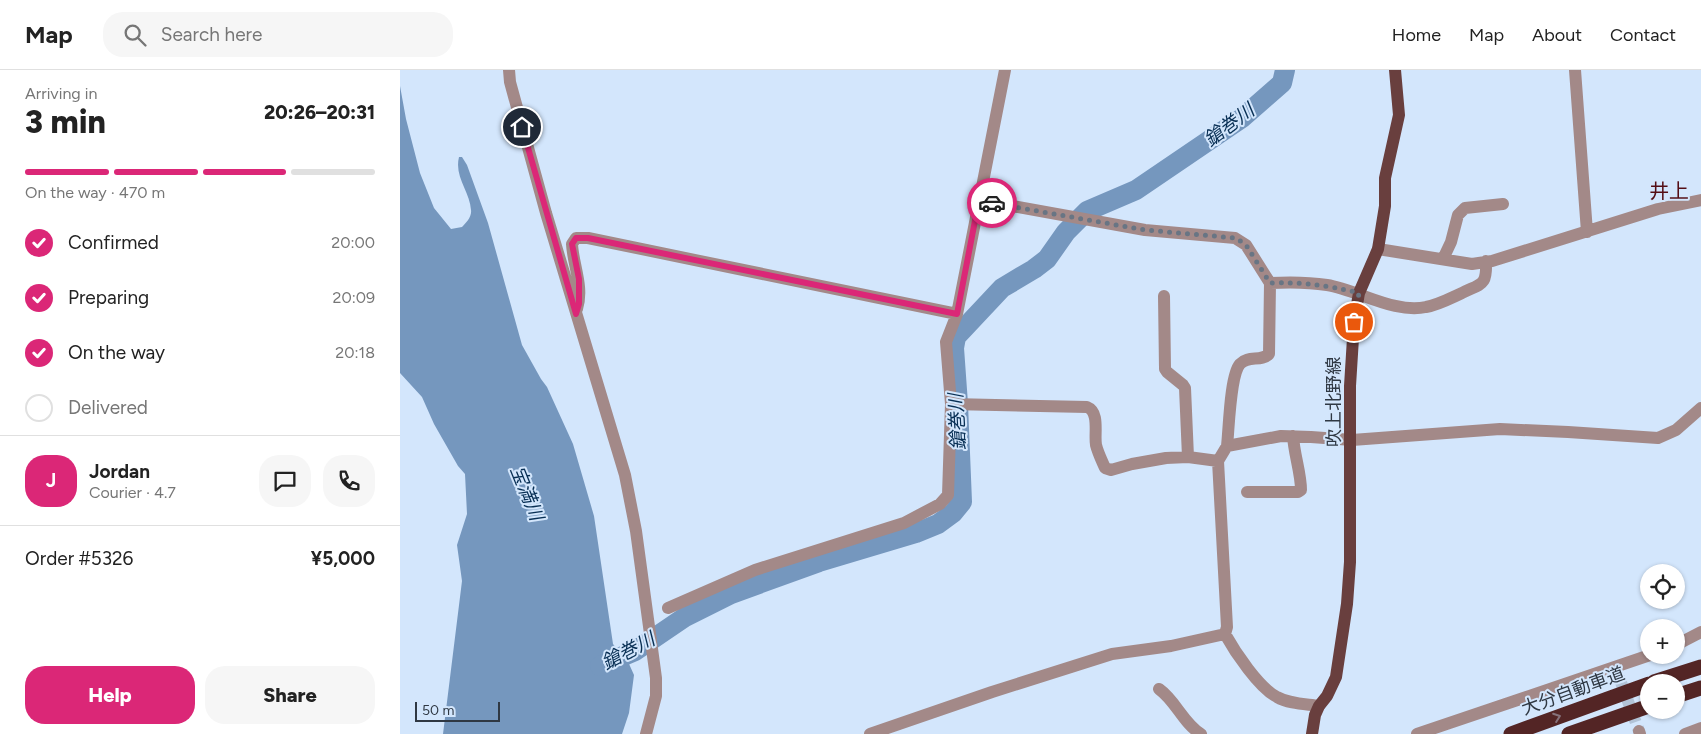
<!DOCTYPE html>
<html lang="en">
<head>
<meta charset="utf-8">
<style>
	body { margin:0; font-family:Figtree,"Noto Sans JP",sans-serif; background:#f6f6f6; color:#222; height:100vh; display:flex; flex-direction:column; font-size:19px; white-space:nowrap }
	* { box-sizing:border-box; margin:0 }
	p { font-size:16px; color:#767676 }
	.icon { flex:none; width:28px; height:28px; fill:none; stroke:currentColor; stroke-width:2; stroke-linecap:round; stroke-linejoin:round }
	.map { position:relative; flex:1; overflow:hidden }
	.side { display:flex; flex-direction:column; background:#fff; width:400px }
	.side>* { flex:none }
	.buttons { position:absolute; left:1240px; top:494px; display:grid; gap:10px }
	.buttons a { display:grid; place-items:center; width:45px; height:45px; border-radius:50%; background:#fff; box-shadow:0 1px 4px #0004; font-size:25px }
	.scale { position:absolute; left:15px; bottom:12px; width:85px; box-sizing:border-box; padding-left:5px; border:2px solid #2f3843; border-top:0; font-size:14px; line-height:18px; white-space:nowrap; color:#2f3843; -webkit-text-stroke:4px #d3e6fc; paint-order:stroke }
	.pin { position:absolute; display:grid; place-items:center; width:42px; height:42px; color:#fff; margin:-21px; border:2px solid #fff; border-radius:50%; box-shadow:0 1px 5px #0007 }
	.courier { position:absolute; display:grid; place-items:center; width:50px; height:50px; margin:-25px; border:4px solid #db2777; border-radius:50%; background:#fff; color:#222; box-shadow:0 1px 6px #0007 }
	.headline em { font-style:normal; font-weight:800 }
	.headline div { display:flex; flex-direction:column-reverse }
	.headline { display:flex; align-items:center; justify-content:space-between; height:85px; padding:0 25px }
	h1 { font-size:32px; font-weight:800; line-height:38px }
	.bar { display:grid; grid-template-columns:repeat(4,1fr); gap:8px 5px; align-content:center; height:60px; padding:0 25px }
	.bar i { height:6px; border-radius:4px; background:#e0e0e0 }
	.bar .active { background:#db2777 }
	.bar p { grid-column:span 4 }
	.line { display:flex; align-items:center; gap:12px; padding:0 25px; border-top:1px solid #e0e0e0 }
	.line div { flex:1 }
	.round { display:grid; place-items:center; flex:none; width:52px; height:52px; border-radius:20px; background:#f6f6f6 }
	ol { padding:0 25px; list-style:none }
	li { display:flex; align-items:center; gap:15px; height:55px }
	li p { margin-inline-start:auto }
	li .icon { padding:5px; border-radius:50%; background:#db2777; color:#fff; stroke-width:4 }
	li:last-child { color:#767676 }
	li i { width:28px; height:28px; border:2px solid #e0e0e0; border-radius:50% }
	.button { display:flex; gap:10px; margin-top:auto; padding:10px 25px }
	.button a { flex:1; height:58px; border-radius:20px; background:#db2777; color:#fff; font-size:20px; font-weight:800; line-height:58px; text-align:center }
	.button a+a { background:#f6f6f6; color:#222 }
	header { display:flex; align-items:center; gap:30px; box-sizing:border-box; height:70px; padding:0 25px; background:#fff; border-bottom:1px solid #e0e0e0 }
	header strong { font-size:24px }
	nav { display:flex; gap:28px; margin-inline-start:auto; font-size:18px }
	.search { width:350px; height:45px; background:#f6f6f6; display:flex; align-items:center; gap:12px; box-sizing:border-box; padding:0 18px; border-radius:20px; color:#767676; font-size:19px }
	main { display:flex; flex:1; min-height:0 }
	.map>svg:first-child { display:block }
	.water { fill:#7597be }
	.lines { fill:none; stroke-linecap:round; stroke-linejoin:round }
	.river { stroke:#7597be; stroke-width:20 }
	.minor-tunnel { stroke:#b2c3d7; stroke-width:12; stroke-dasharray:12 6; stroke-linecap:butt }
	.minor { stroke:#a38988; stroke-width:12 }
	.major { stroke:#693f3e; stroke-width:12 }
	.highway { stroke:#532525; stroke-width:15 }
	.oneway { stroke:#86727b }
	.done { stroke:#687584; stroke-width:5; stroke-dasharray:0 9 }
	.route { stroke:#db2777; stroke-width:6 }
	.labels { text-anchor:middle; dominant-baseline:central; stroke-width:4; stroke-linejoin:round; paint-order:stroke }
	.street-label { font-size:18px; fill:#2f3843; stroke:#d3e6fc }
	.water-label { font-size:19px; font-style:italic; fill:#082f54; stroke:#d3e6fc }
	.quarter-label { font-size:20px; fill:#540e15; stroke:#d3e6fc }
</style>
</head>
<body>
<header>
<strong>Map</strong>
<div class="search"><svg class="icon" aria-label="search" viewBox="0 0 24 24"><circle cx="10" cy="10" r="6"/><path d="M15 15l6 6"/></svg>Search here</div>
<nav><a>Home</a><a>Map</a><a>About</a><a>Contact</a></nav>
</header>
<main>
<section class="side">
<div class="headline"><div><h1>3 min</h1><p>Arriving in</p></div><em>20:26–20:31</em></div>
<div class="bar"><i class="active"></i><i class="active"></i><i class="active"></i><i></i><p>On the way · 470 m</p></div>
<ol>
<li><svg class="icon" aria-label="check" viewBox="0 0 24 24"><path d="M5 12l5 5 9-10"/></svg>Confirmed<p>20:00</p></li>
<li><svg class="icon" aria-label="check" viewBox="0 0 24 24"><path d="M5 12l5 5 9-10"/></svg>Preparing<p>20:09</p></li>
<li><svg class="icon" aria-label="check" viewBox="0 0 24 24"><path d="M5 12l5 5 9-10"/></svg>On the way<p>20:18</p></li>
<li><i></i>Delivered</li>
</ol>
<div class="line" style="height:90px"><b class="round" style="background:#db2777;color:#fff">J</b><div><b>Jordan</b><p>Courier · 4.7</p></div><a class="round"><svg class="icon" aria-label="chat" viewBox="0 0 24 24"><path d="M4 5h16v11H9l-5 4z"/></svg></a><a class="round"><svg class="icon" aria-label="phone" viewBox="0 0 24 24"><path d="M5 4h4l2 5-3 2q2 4 5 5l2-3 5 2v4C11 20 4 13 5 4z"/></svg></a></div>
<div class="line" style="height:65px"><div>Order #5326</div><b>¥5,000</b></div>
<div class="button"><a>Help</a><a>Share</a></div>
</section>
<div class="map">
<svg width="1301" height="664" viewBox="0 0 1301 664">
	<rect width="100%" height="100%" fill="#d3e6fc"/>
	<path class="water" d="M0,0v16l6,33 14,54 14,35 17,21 11,-2c4,-4 10,-10 9,-17 -1,-18 -17,-33 -12,-53h3l5,8 21,58 34,122 19,34 6,8 26,57 21,72 19,128 3,4 5,-2 13,29 -5,38 -7,21h-179l19,-153 -5,-36 10,-31 -2,-40 -7,-8 -24,-42 -12,-27 -22,-24z"/>
	<g class="lines">
		<path class="river" d="M200,596l35,-15 50,-34 46,-23 88,-32 97,-29 22,-9 15,-11 9,-11 -4,-98 -4,-56 2,-11 46,-49 32,-19 13,-10 19,-27 21,-21 49,-21 106,-72 40,-35 3,-13"/>
		<path class="minor-tunnel" d="M1219,607l20,54"/>
		<path class="minor" d="M109,0l1,12 36,131 79,262 11,56 20,147v18l-10,38
			M1175,0l12,162
			M579,130l166,30 90,8 11,7 24,38c18,-1 38,-1 57,2 31,5 68,29 99,22 12,-2 25,-9 36,-14 20,-10 25,-7 24,-32
			M978,179l94,15 20,-3 166,-52 43,-9
			M1043,189l8,-17 7,-27 7,-7 38,-4
			M764,226l1,73 2,3 16,13 2,3 3,69
			M177,239c7,-22 -4,-44 -5,-65l4,-6h12l369,76
			M551,334l136,3c13,5 7,27 9,38 2,8 6,16 9,23l6,2 21,-6 34,-6 22,-1 30,4
			M827,376c2,-17 3,-71 13,-82 8,-9 21,-2 29,-10l1,-71
			M847,422h51l3,-2c0,-17 -7,-36 -8,-54
			M268,538l87,-38 149,-47 36,-19 8,-9 3,-91 -5,-62 11,-28 48,-244
			M825,564c10,18 34,54 52,63 12,7 29,7 42,9
			M1276,575l25,-13
			M759,619c17,12 24,34 42,45
			M1239,661l1,3
			M470,664l122,-42 120,-38 59,-8 54,-12 2,-7 -9,-166 9,-15 54,-10 30,1 41,3 148,-11 68,3 90,6 18,-8 25,-22
			M1017,664l233,-79
			M1285,664l16,-6"/>
		<path class="major" d="M912,664l3,-19 4,-9 8,-10 9,-19 11,-73 3,-42v-176l4,-64 5,-29 19,-44 7,-43v-28l14,-63 -4,-45"/>
		<path class="highway" d="M1254,612l47,-15
			M1276,626l25,-8
			M1111,664l138,-50
			M1169,664l80,-28"/>
	</g>
	<defs><path id="oneway-chevron" d="M-2-3.5L2.5 0L-2 3.5" fill="none" stroke-width="1.6" stroke-linecap="round" stroke-linejoin="round" transform="scale(1.25)"/></defs>
	<use class="oneway" href="#oneway-chevron" transform="translate(1157 647) rotate(-20)"/>
	<g class="lines">
		<path class="done" d="M592,133l153,27 91,8 10,7 24,38c32,-1 57,2 89,10l-5,29"/>
		<path class="route" d="M122,57l54,187 3,-10v-25l-7,-35 4,-6h12l369,76 22,-114 13,3"/>
	</g>
	<g class="labels">
		<g class="street-label">
			<text transform="translate(934 332) rotate(-90)">吹上北野線</text>
			<text transform="translate(1173 621) rotate(-20)">大分自動車道</text>
		</g>
		<g class="water-label">
			<text transform="translate(829 55) rotate(-37)">鎗巻川</text>
			<text transform="translate(557 352) rotate(-93)">鎗巻川</text>
			<text transform="translate(127 423) rotate(68)">宝満川</text>
			<text transform="translate(228 581) rotate(-28)">鎗巻川</text>
		</g>
		<g class="quarter-label">
			<text x="1269" y="121">井上</text>
		</g>
	</g>
</svg>
<div class="buttons">
<a><svg class="icon" aria-label="locate" viewBox="0 0 24 24"><circle cx="12" cy="12" r="6"/><path d="M12 2v4M12 18v4M2 12h4M18 12h4"/></svg></a>
<a>+</a>
<a>−</a>
</div>
<div class="scale">50 m</div>
<div class="pin" style="left:954px;top:252px;background:#ea580c"><svg class="icon" aria-label="bag" viewBox="0 0 24 24"><path d="M5 8h14l-1 12H6zM9 8a3 3 0 0 1 6 0"/></svg></div>
<div class="pin" style="left:122px;top:57px;background:#1f2937"><svg class="icon" aria-label="home" viewBox="0 0 24 24"><path d="M3 11l9-7 9 7M6 9v11h12V9"/></svg></div>
<div class="courier" style="left:592px;top:133px"><svg class="icon" aria-label="car" viewBox="0 0 24 24"><path d="M5 17H2v-5l4-1 3-4h7l3 4 3 1v5h-3M9 17h6M6 11h13"/><circle cx="7" cy="17" r="2"/><circle cx="17" cy="17" r="2"/></svg></div>
</div>
</main>
</body>
</html>
